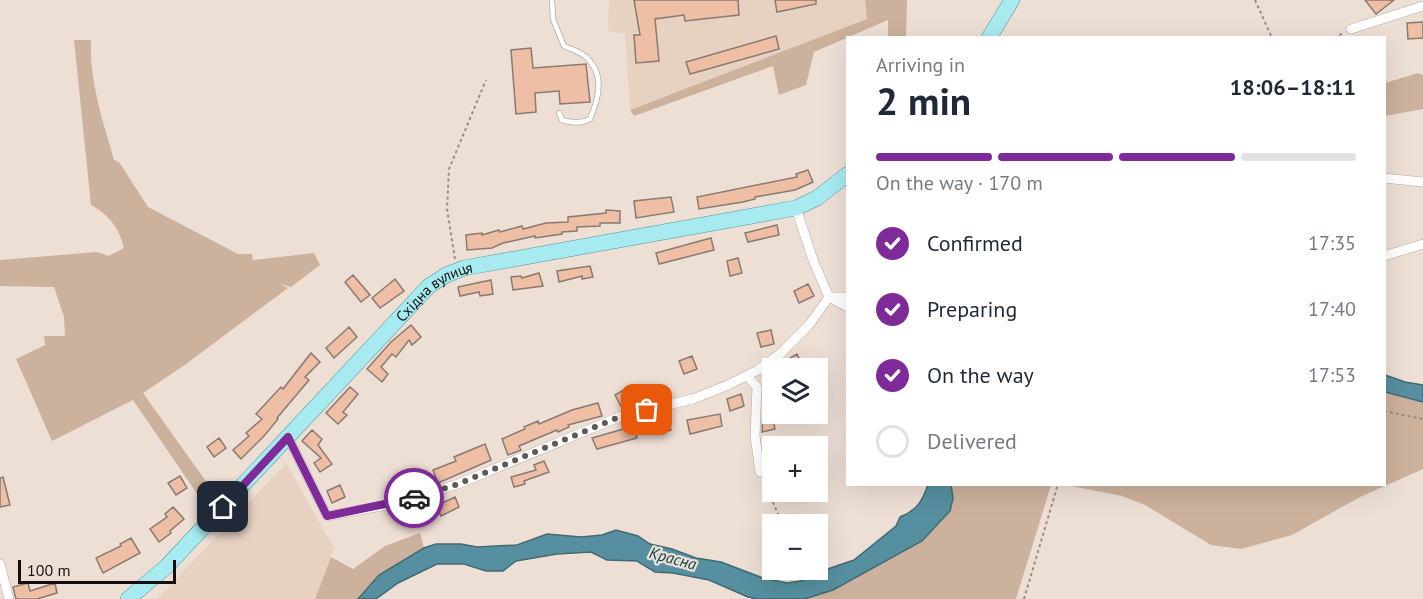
<!DOCTYPE html>
<html lang="en">
<head>
<meta charset="utf-8">
<style>
	body { margin:0; font-family:"PT Sans",sans-serif; background:#f2f2f3; color:#1f2937; height:100vh; display:flex; flex-direction:column; font-size:22px; white-space:nowrap }
	* { box-sizing:border-box; margin:0 }
	p { font-size:20px; color:#747a83 }
	.icon { flex:none; width:33px; height:33px; fill:none; stroke:currentColor; stroke-width:2; stroke-linecap:round; stroke-linejoin:round }
	.map { position:relative; flex:1; overflow:hidden }
	.side { position:absolute; left:846px; top:36px; width:540px; height:450px; display:flex; flex-direction:column; background:#fff; border-radius:0px; box-shadow:0 6px 24px #0002 }
	.side>* { flex:none }
	.fabs { position:absolute; left:762px; top:358px; display:grid; gap:12px }
	.fabs a { display:grid; place-items:center; width:66px; height:66px; border-radius:0px; background:#fff; box-shadow:0 6px 24px #0002; font-size:30px }
	.scale { position:absolute; left:18px; bottom:15px; width:158px; box-sizing:border-box; padding-left:6px; border:3px solid #15100d; border-top:0; font-size:16px; line-height:21px; white-space:nowrap; color:#15100d; -webkit-text-stroke:4px #eedfd5; paint-order:stroke }
	.pin { position:absolute; display:grid; place-items:center; width:51px; height:51px; color:#fff; margin:-26px; border-radius:12px; box-shadow:0 3px 9px #0006 }
	.courier { position:absolute; display:grid; place-items:center; width:60px; height:60px; margin:-30px; border:4px solid #7e2a99; border-radius:50%; background:#fff; color:#222; box-shadow:0 2px 8px #0007 }
	.overview em { font-style:normal; font-weight:600 }
	.overview div { display:flex; flex-direction:column-reverse }
	.overview { display:flex; align-items:center; justify-content:space-between; height:102px; padding:0 30px }
	h1 { font-size:39px; font-weight:600; line-height:45px }
	.bar { display:grid; grid-template-columns:repeat(4,1fr); gap:9px 6px; align-content:center; height:72px; padding:0 30px }
	.bar i { height:8px; border-radius:4px; background:#e0e1e3 }
	.bar .on { background:#7e2a99 }
	.bar p { grid-column:span 4 }
	ol { padding:0 30px; list-style:none }
	li { display:flex; align-items:center; gap:18px; height:66px }
	li p { margin-inline-start:auto }
	li .icon { padding:6px; border-radius:50%; background:#7e2a99; color:#fff; stroke-width:4 }
	li:last-child { color:#747a83 }
	li i { width:33px; height:33px; border:3px solid #e0e1e3; border-radius:50% }
	.map>svg:first-child { display:block }
	.built { fill:#e7d2c2 }
	.green { fill:#ccb19c }
	.water { fill:#5690a0; stroke:#426a74; stroke-width:1.5 }
	.building { fill:#eebea5; stroke:#897a72; stroke-width:1.5 }
	.lines { fill:none; stroke-linecap:round; stroke-linejoin:round }
	.lane-casing { stroke:#b9aba1; stroke-width:6 }
	.street-casing { stroke:#b9aba1; stroke-width:10 }
	.primary-casing { stroke:#4e959a; stroke-width:16 }
	.path { stroke:#988d86; stroke-width:2; stroke-dasharray:3 3; stroke-linecap:butt }
	.lane { stroke:#fff; stroke-width:4.5 }
	.street { stroke:#fff; stroke-width:9 }
	.primary { stroke:#a7eaf0; stroke-width:15 }
	.done { stroke:#615853; stroke-width:6; stroke-dasharray:0 10.8 }
	.route { stroke:#7e2a99; stroke-width:8 }
	.labels { text-anchor:middle; dominant-baseline:central; stroke-width:4.5; stroke-linejoin:round; paint-order:stroke }
	.street-label { font-size:15px; fill:#15100d; stroke:#eedfd5 }
	.water-label { font-size:16px; font-style:italic; fill:#0d434f; stroke:#eedfd5 }
</style>
</head>
<body>
<div class="map">
<svg width="1423" height="599" viewBox="0 0 1423 599">
	<rect width="100%" height="100%" fill="#eedfd5"/>
	<path class="built" d="M609,0h256l2,19 -237,91 -5,-77 -17,-1z
		M286,463l48,85 -19,51h-158z"/>
	<path class="green" d="M865,0h42l-1,37h-18v-17l-74,32 -8,33 -27,10 -6,-29 -139,50 -4,-6 237,-91z
		M74,40h17c-2,41 12,81 23,120l5,2 29,45 90,47h14l1,6 61,-7 6,12 -29,22 -10,-3 7,4 -102,76 -43,29 72,101 -11,10 -71,-104 -81,41 -36,-82 29,-14 -1,-9h21l-1,-19 -10,-30 -54,-1v-26l97,-8 12,4 15,-8c-5,-20 -14,-32 -33,-43z
		M1418,73l5,2v34l-38,7v-33z
		M1385,392l38,10v67l-63,28 -68,38 -51,14 -30,-4 -66,-40 -23,-9 -56,-11 318,-1z
		M951,485h100l-35,114h-212l23,-7 95,-51 28,-30 3,-13z
		M420,533l4,15 -45,27 -21,24h-43l16,-42 22,12 32,-23z"/>
	<path class="water" d="M1385,375l20,7 18,3v17l-38,-10z
		M928,484l23,1 2,13 -3,13 -28,30 -89,49 -29,9h-47l-9,-2 -39,-17 -36,-7 -18,-1 -18,-11 -30,-1 -16,-8 -34,2 -41,7 -13,10h-17l-22,-7h-27l-39,19 -22,16h-18l21,-24 45,-27 12,-4h25l16,3 40,-2 30,-11 34,3 21,-2 14,-5 22,6 12,8 22,5 24,9 25,4 42,16 24,5 14,-2 15,-8 38,-13 42,-34 4,-9c16,-6 23,-16 28,-33z"/>
	<path class="building" d="M634,0h104l1,15 -54,6 -1,-6 -29,4 4,42 -23,2 -2,-28h6z
		M775,0h41v4l-39,8z
		M1365,0h29l-18,14z
		M1423,22v16l-15,1 -1,-16z
		M776,36l3,13 -89,25 -4,-12z
		M531,48l2,20 53,-4 4,38 -30,2 -1,-13 -24,2 1,19 -20,2 -5,-64z
		M808,170l5,12 -18,8 -40,7v2l-12,3 -44,7 -2,-12 100,-20 -1,-3z
		M671,197l3,15 -38,6 -2,-17z
		M606,210l14,1v12h-20v3l-23,1v4l-15,1v2l-27,4v-2l-32,7 -11,5 -25,2 -1,-15 16,-2v2l17,-5 1,2 22,-6 1,3 23,-6 22,-1v-5l38,-4z
		M777,225l2,10 -31,7 -3,-9z
		M711,238l3,12 -55,14 -3,-11z
		M738,258l4,15 -12,3 -3,-15z
		M590,266l3,11 -11,2v-3l-23,6 -2,-11z
		M539,273l4,13 -30,4 -2,-13 10,-1 1,2z
		M353,275l17,20 -9,7 -16,-20z
		M395,279l9,12 -24,17 -8,-10z
		M491,280l2,14 -13,2 -1,-4 -19,4 -2,-9z
		M808,284l6,12 -15,7 -5,-12z
		M411,325l10,12 -9,8 -3,-5 -13,17 -4,-3 -11,13 7,7 -6,8 -15,-13 24,-27z
		M349,327l8,10 -23,21 -8,-10z
		M771,330l3,14 -13,3 -4,-14z
		M311,353l9,9 -15,15 4,3 -32,38 1,1 -14,17 -23,23 -8,-9 16,-14 -3,-3 16,-14 -6,-5 25,-27 2,2z
		M797,354l6,12 -6,3h-26z
		M692,356l5,13 -13,5 -5,-13z
		M350,387l8,7 -15,18 4,3 -9,9 -12,-11z
		M627,388l7,14 -12,6 -7,-13z
		M741,394l3,12 -14,5 -3,-12z
		M598,403l4,13 -34,9 1,2 -11,5 -1,-2 -38,16 2,4 -13,5 -6,-16 23,-10 -1,-2 14,-6 1,3 33,-14z
		M772,413l3,16 -13,3 1,-17z
		M720,414l2,12 -32,8 -3,-14z
		M667,417l4,13 -14,4 -4,-13z
		M634,426l3,12 -40,11 -5,-11z
		M312,430l10,9 -4,6 14,19 -12,8 -6,-9 7,-5 -19,-17z
		M219,438l7,10 -12,9 -7,-10z
		M485,444l6,16 -53,23 -5,-13 23,-9 -2,-4z
		M544,461l5,11 -25,9 1,3 -11,3 -3,-10 25,-7 -2,-5z
		M180,476l7,12 -11,7 -8,-12z
		M3,477l7,28 -10,2v-29z
		M340,485l5,12 -13,6 -5,-12z
		M455,497l4,10 -18,9 -5,-10z
		M173,507l11,12 -14,12 1,2 -12,9 -9,-13 17,-12 -2,-3z
		M131,538l9,15 -37,20 -7,-15 25,-12 -1,-2z
		M28,583l2,8 25,-8 2,10 -20,6h-21l-3,-12z"/>
	<g class="lines">
		<defs>
			<path id="lane" d="M552,0l1,19 11,27c7,3 17,6 22,11 19,17 13,41 4,62 -10,5 -17,4 -28,1l-3,-7"/>
			<path id="street" d="M1351,29l72,-23
				M1384,178l39,4
				M796,208l17,52 16,37h19
				M1384,256l39,-12
				M747,376l10,11 -2,49 5,36
				M288,437l39,79 71,-13 60,-19 166,-69 69,-16 35,-14 30,-15 22,-16 29,-29 20,-28 19,10
				M0,564l9,35"/>
			<g id="primary">
				<path d="M989,38l23,-38"/>
				<path id="s1" d="M128,599l38,-32 263,-281 17,-11 18,-7 332,-60 21,-10 31,-24"/>
			</g>
		</defs>
		<use href="#lane" class="lane-casing"/>
		<use href="#street" class="street-casing"/>
		<use href="#primary" class="primary-casing"/>
		<path class="path" d="M1255,0l17,38
			M1334,38l9,-5
			M455,259l-8,-50 2,-40 37,-89
			M1384,411l39,8
			M763,480l20,45
			M1024,599l34,-115"/>
		<use href="#lane" class="lane"/>
		<use href="#street" class="street"/>
		<use href="#primary" class="primary"/>
	</g>
	<g class="lines">
		<path class="done" d="M414,498l44,-14 166,-69 23,-5"/>
		<path class="route" d="M223,507l65,-70 39,79 87,-18"/>
	</g>
	<g class="labels">
		<g class="street-label">
			<text stroke="none"><textPath href="#s1" startOffset="436">Східна вулиця</textPath></text>
		</g>
		<g class="water-label">
			<text transform="translate(673 558) rotate(15)">Красна</text>
		</g>
	</g>
</svg>
<div class="fabs">
<a><svg class="icon" aria-label="layers" viewBox="0 0 24 24"><path d="M12 4l9 5-9 5-9-5zM3 14l9 5 9-5"/></svg></a>
<a>+</a>
<a>−</a>
</div>
<div class="scale">100 m</div>
<div class="pin" style="left:647px;top:410px;background:#ea580c"><svg class="icon" aria-label="bag" viewBox="0 0 24 24"><path d="M5 8h14l-1 12H6zM9 8a3 3 0 0 1 6 0"/></svg></div>
<div class="pin" style="left:223px;top:507px;background:#1f2937"><svg class="icon" aria-label="home" viewBox="0 0 24 24"><path d="M3 11l9-7 9 7M6 9v11h12V9"/></svg></div>
<div class="courier" style="left:414px;top:498px"><svg class="icon" aria-label="car" viewBox="0 0 24 24"><path d="M5 17H2v-5l4-1 3-4h7l3 4 3 1v5h-3M9 17h6M6 11h13"/><circle cx="7" cy="17" r="2"/><circle cx="17" cy="17" r="2"/></svg></div>
<section class="side">
<div class="overview"><div><h1>2 min</h1><p>Arriving in</p></div><em>18:06–18:11</em></div>
<div class="bar"><i class="on"></i><i class="on"></i><i class="on"></i><i></i><p>On the way · 170 m</p></div>
<ol>
<li><svg class="icon" aria-label="check" viewBox="0 0 24 24"><path d="M5 12l5 5 9-10"/></svg>Confirmed<p>17:35</p></li>
<li><svg class="icon" aria-label="check" viewBox="0 0 24 24"><path d="M5 12l5 5 9-10"/></svg>Preparing<p>17:40</p></li>
<li><svg class="icon" aria-label="check" viewBox="0 0 24 24"><path d="M5 12l5 5 9-10"/></svg>On the way<p>17:53</p></li>
<li><i></i>Delivered</li>
</ol>
</section>
</div>
</body>
</html>
